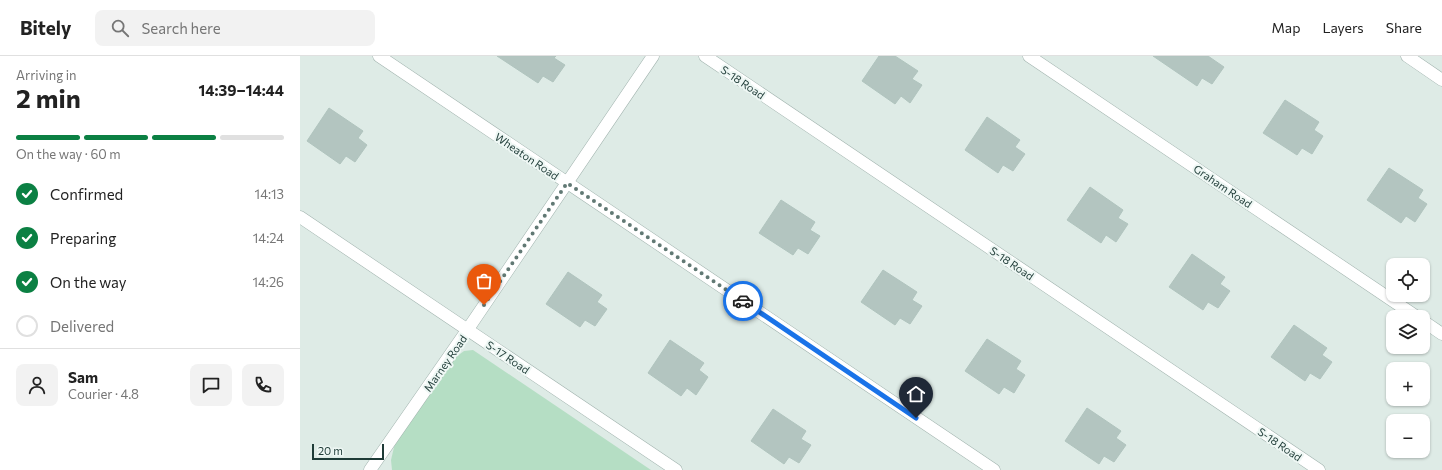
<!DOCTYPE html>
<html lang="en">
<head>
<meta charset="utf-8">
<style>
	body { margin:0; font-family:Commissioner,sans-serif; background:#f2f2f2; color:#222; height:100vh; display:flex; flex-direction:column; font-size:15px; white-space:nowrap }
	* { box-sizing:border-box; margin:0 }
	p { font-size:13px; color:#767676 }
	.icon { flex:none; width:22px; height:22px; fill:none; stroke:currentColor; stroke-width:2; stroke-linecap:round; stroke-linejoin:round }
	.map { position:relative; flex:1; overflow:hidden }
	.sheet { display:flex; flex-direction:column; background:#fff; width:300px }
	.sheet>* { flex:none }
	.controls { position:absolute; left:1086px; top:202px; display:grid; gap:8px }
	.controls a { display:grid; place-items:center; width:44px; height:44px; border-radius:8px; background:#fff; box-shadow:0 1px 3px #0004; font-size:20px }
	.scale { position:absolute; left:12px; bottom:10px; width:72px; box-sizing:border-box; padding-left:4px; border:2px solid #1e3b37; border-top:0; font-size:11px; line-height:14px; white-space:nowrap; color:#1e3b37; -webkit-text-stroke:3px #eef7f4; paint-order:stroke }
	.pin { position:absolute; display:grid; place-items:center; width:34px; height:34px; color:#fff; margin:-41px -17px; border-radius:50% 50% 50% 0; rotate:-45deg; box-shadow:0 0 4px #0007 }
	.pin .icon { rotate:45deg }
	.courier { position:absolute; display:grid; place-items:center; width:40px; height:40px; margin:-20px; border:3px solid #1a73e8; border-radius:50%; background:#fff; color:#222; box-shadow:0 1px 5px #0007 }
	.overview em { font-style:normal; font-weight:700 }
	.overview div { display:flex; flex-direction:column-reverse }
	.overview { display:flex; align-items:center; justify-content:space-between; height:68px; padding:0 16px }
	h1 { font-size:26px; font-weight:700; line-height:30px }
	.bar { display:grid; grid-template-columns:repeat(4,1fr); gap:6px 4px; align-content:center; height:48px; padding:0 16px }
	.bar i { height:5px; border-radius:3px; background:#e0e0e0 }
	.bar .active { background:#0b8043 }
	.bar p { grid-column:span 4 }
	.line { display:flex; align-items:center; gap:10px; padding:0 16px; border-top:1px solid #e0e0e0 }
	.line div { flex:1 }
	.round { display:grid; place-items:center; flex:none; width:42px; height:42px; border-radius:8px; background:#f2f2f2 }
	ol { padding:0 16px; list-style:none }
	li { display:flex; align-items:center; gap:12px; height:44px }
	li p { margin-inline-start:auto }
	li .icon { padding:4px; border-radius:50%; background:#0b8043; color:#fff; stroke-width:4 }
	li:last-child { color:#767676 }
	li i { width:22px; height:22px; border:2px solid #e0e0e0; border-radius:50% }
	header { display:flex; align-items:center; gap:24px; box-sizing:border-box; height:56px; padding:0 20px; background:#fff; border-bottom:1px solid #e0e0e0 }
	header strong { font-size:19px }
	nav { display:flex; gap:22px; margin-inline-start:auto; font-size:14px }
	.search { width:280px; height:36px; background:#f2f2f2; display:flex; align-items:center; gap:10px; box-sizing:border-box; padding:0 14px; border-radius:8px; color:#767676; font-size:15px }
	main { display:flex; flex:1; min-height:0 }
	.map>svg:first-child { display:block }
	.green { fill:#b5dec4 }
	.building { fill:#b3c5c0; stroke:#b0c4be }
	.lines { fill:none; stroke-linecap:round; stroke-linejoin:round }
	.minor-casing { stroke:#a1b3ae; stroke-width:13 }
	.minor { stroke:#fff; stroke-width:12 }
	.done { stroke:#617974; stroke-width:4; stroke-dasharray:0 7.2 }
	.route { stroke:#1a73e8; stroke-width:5 }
	.labels { text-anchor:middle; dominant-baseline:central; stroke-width:4; stroke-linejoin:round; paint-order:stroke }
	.street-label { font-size:11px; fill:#1e3b37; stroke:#eef7f4 }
</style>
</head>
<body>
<header>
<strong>Bitely</strong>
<div class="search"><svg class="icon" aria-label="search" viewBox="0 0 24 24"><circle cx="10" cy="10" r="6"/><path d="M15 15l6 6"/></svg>Search here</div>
<nav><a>Map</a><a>Layers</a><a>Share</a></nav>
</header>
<main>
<section class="sheet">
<div class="overview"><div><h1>2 min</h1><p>Arriving in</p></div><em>14:39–14:44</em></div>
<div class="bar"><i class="active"></i><i class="active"></i><i class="active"></i><i></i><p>On the way · 60 m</p></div>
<ol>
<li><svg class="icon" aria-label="check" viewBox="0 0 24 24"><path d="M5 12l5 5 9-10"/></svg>Confirmed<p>14:13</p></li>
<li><svg class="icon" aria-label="check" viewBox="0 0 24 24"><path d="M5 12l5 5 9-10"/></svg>Preparing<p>14:24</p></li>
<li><svg class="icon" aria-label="check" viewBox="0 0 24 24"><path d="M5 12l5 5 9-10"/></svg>On the way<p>14:26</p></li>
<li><i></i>Delivered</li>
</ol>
<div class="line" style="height:72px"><a class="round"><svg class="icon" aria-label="person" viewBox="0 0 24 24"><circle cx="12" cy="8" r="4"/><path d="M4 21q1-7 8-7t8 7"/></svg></a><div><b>Sam</b><p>Courier · 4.8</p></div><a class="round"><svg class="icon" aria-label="chat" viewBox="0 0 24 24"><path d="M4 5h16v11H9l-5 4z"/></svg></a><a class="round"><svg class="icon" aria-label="phone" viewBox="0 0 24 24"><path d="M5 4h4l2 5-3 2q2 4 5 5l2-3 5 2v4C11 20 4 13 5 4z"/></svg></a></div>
</section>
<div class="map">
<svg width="1142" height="414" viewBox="0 0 1142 414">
	<rect width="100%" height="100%" fill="#deebe6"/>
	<path class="green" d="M173,294l178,120h-259l-1,-10 4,-17 61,-86 8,-6z"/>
	<path class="building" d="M197,0h59l-2,2 11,7 -12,17 -10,-6 -5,7z
		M579,0h16l23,15 -6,8 10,6 -12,18 -9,-7 -6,8 -33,-23z
		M853,0h55l16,11 -12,17 -10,-6 -5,8z
		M985,44l34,22 -5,8 9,6 -11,18 -10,-6 -5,7 -34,-22z
		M29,52l34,23 -5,7 9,7 -12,17 -9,-6 -6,8 -33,-23z
		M687,61l33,23 -5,7 10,7 -12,17 -10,-6 -5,8 -33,-23z
		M1089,112l34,22 -5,8 9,6 -12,18 -9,-6 -5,7 -34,-23z
		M790,131l33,23 -5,8 10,6 -12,18 -10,-7 -5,8 -34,-23z
		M481,144l34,22 -5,8 10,6 -12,18 -10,-6 -5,7 -34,-22z
		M892,198l33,23 -5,7 10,7 -12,17 -10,-6 -5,8 -34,-23z
		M583,214l34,22 -5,8 10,6 -12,18 -10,-6 -5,7 -34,-23z
		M268,216l34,23 -5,7 10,7 -12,17 -10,-6 -5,7 -34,-23z
		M994,269l33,23 -5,7 10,7 -12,17 -10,-6 -5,8 -34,-24z
		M687,283l34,22 -5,8 9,6 -11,18 -10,-6 -5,7 -34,-23z
		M370,284l34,23 -5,7 9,7 -12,18 -9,-7 -6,8 -33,-23z
		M787,352l34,23 -5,7 10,7 -12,17 -10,-6 -5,8 -34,-23z
		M473,353l33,22 -5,8 10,6 -12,18 -10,-6 -5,7 -33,-23z"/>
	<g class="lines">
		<defs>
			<path id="minor" d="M79,0l615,414
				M405,0l614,414
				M729,0l388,261
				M1107,0l35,24
				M0,161l376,253
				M1123,265l19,13
				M70,414l98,-141 185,-273"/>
		</defs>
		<use href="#minor" class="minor-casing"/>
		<use href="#minor" class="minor"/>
	</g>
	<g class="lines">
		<path class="done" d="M184,249l83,-122 176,118"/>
		<path class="route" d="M443,245l173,117"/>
	</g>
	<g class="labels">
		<g class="street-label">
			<text transform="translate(443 26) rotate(34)">S-18 Road</text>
			<text transform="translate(227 100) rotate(34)">Wheaton Road</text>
			<text transform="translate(923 130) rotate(34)">Graham Road</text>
			<text transform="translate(712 207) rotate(34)">S-18 Road</text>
			<text transform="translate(208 301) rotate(34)">S-17 Road</text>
			<text transform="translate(145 307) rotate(-55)">Marney Road</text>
			<text transform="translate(980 388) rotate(34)">S-18 Road</text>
		</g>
	</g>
</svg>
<div class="controls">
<a><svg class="icon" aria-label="locate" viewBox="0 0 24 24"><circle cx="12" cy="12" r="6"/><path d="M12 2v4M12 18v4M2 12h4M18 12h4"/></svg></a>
<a><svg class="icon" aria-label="layers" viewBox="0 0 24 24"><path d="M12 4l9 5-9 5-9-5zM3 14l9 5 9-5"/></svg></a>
<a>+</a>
<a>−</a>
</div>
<div class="scale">20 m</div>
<div class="pin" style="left:184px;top:249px;background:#ea580c"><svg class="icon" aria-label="bag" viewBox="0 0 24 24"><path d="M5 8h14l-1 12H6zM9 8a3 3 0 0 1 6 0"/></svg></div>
<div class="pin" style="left:616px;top:362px;background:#1f2937"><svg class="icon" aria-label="home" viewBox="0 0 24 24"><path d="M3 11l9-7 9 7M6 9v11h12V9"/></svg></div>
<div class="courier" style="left:443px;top:245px"><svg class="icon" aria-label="car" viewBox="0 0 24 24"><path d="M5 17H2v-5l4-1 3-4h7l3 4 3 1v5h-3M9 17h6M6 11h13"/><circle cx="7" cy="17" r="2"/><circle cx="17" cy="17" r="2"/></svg></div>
</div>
</main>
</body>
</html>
